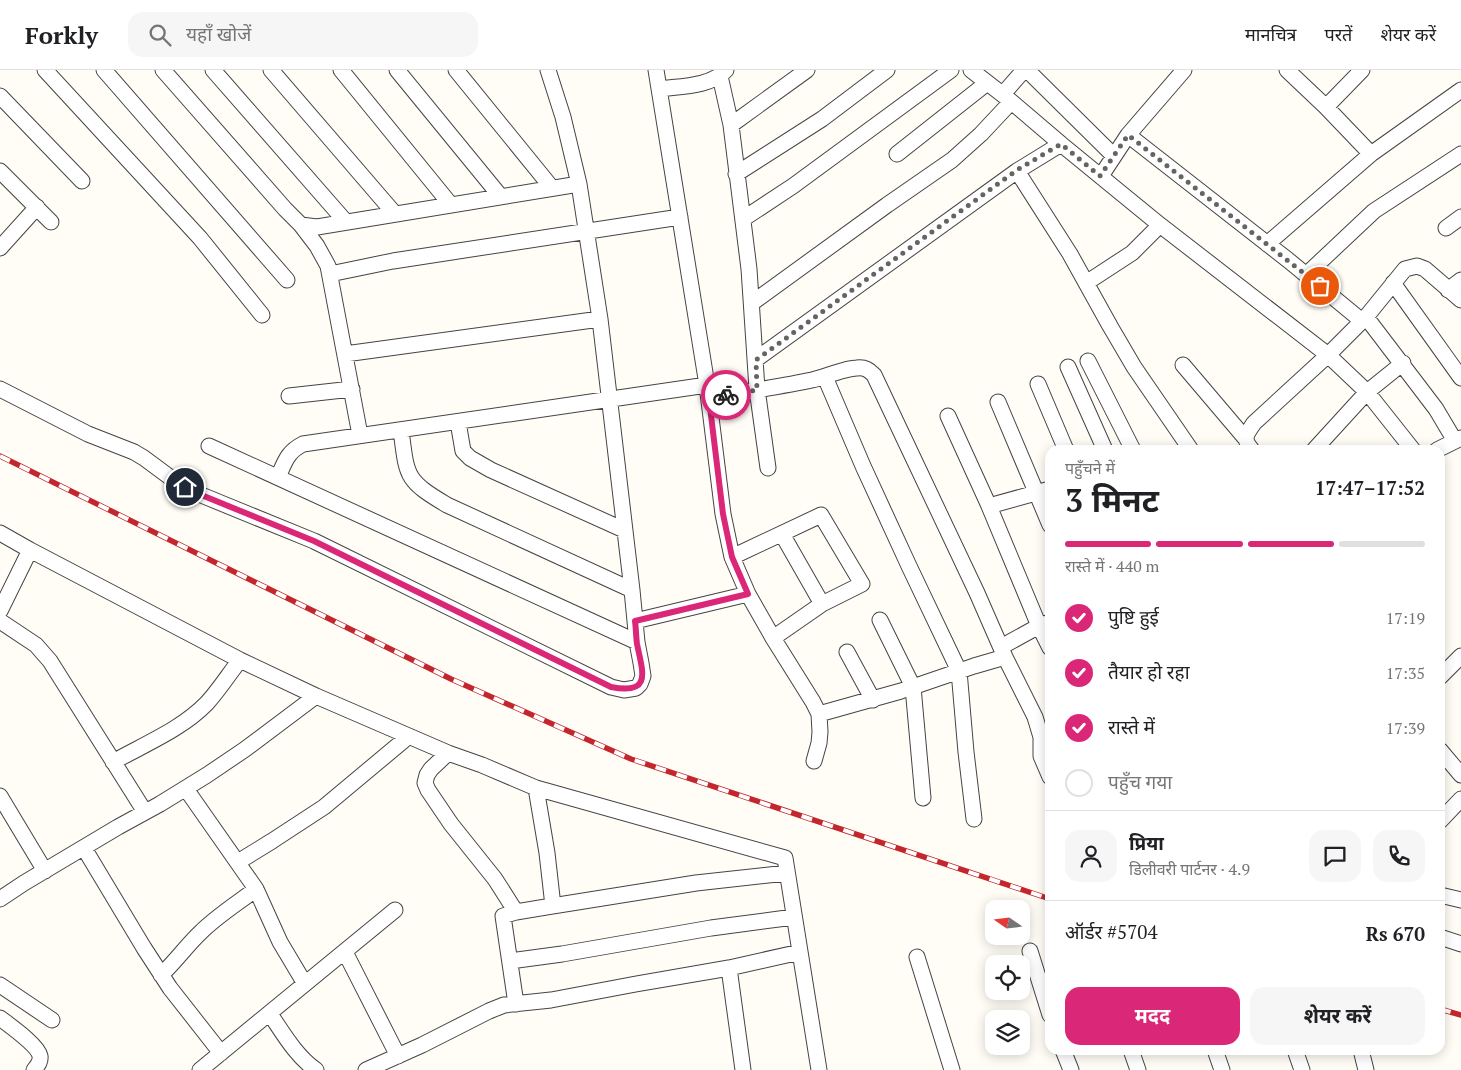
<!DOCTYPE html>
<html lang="hi">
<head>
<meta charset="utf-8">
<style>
	body { margin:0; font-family:"PT Serif","Noto Sans Devanagari",serif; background:#f6f6f6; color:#202124; height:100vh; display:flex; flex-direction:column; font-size:19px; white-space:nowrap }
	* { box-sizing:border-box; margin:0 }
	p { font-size:16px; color:#757577 }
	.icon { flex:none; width:28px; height:28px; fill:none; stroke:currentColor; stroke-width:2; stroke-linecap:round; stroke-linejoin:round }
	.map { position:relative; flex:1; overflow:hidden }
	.panel { position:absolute; left:1045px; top:375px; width:400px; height:610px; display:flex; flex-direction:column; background:#fff; border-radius:15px; box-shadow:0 2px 12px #0003 }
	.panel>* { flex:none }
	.needle { width:32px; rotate:284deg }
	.fabs { position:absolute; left:985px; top:830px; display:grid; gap:10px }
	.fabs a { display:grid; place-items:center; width:45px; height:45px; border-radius:10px; background:#fff; box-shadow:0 2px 12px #0003; font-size:25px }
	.pin { position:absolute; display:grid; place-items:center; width:42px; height:42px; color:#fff; margin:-21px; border:2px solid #fff; border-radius:50%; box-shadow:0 1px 5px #0007 }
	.courier { position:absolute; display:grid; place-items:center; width:50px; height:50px; margin:-25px; border:4px solid #db2777; border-radius:50%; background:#fff; color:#222; box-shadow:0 1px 6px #0007 }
	.head em { font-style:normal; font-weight:700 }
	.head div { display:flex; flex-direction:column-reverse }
	.head { display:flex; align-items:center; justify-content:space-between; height:85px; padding:0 20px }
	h1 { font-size:32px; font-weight:700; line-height:38px }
	.bar { display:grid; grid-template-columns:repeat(4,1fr); gap:8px 5px; align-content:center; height:60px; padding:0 20px }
	.bar i { height:6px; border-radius:4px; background:#e0e0e0 }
	.bar .on { background:#db2777 }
	.bar p { grid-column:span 4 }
	.line { display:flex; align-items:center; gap:12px; padding:0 20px; border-top:1px solid #e0e0e0 }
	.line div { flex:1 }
	.round { display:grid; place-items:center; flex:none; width:52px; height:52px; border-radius:15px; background:#f6f6f6 }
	ol { padding:0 20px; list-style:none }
	li { display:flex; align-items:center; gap:15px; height:55px }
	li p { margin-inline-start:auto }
	li .icon { padding:5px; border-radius:50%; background:#db2777; color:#fff; stroke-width:4 }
	li:last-child { color:#757577 }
	li i { width:28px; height:28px; border:2px solid #e0e0e0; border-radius:50% }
	.cta { display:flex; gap:10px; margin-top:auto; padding:10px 20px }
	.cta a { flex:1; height:58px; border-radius:15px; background:#db2777; color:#fff; font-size:20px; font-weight:700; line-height:58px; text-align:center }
	.cta a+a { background:#f6f6f6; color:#202124 }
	header { display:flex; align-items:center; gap:30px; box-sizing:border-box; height:70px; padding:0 25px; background:#fff; border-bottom:1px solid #e0e0e0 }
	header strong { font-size:24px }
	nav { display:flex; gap:28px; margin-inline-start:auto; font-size:18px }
	.search { width:350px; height:45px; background:#f6f6f6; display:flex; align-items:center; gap:12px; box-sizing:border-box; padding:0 18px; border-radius:15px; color:#757577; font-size:19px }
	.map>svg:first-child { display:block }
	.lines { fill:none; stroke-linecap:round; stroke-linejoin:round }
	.minor-casing { stroke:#444; stroke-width:17 }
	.minor { stroke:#fff; stroke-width:15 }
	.rail-casing { stroke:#c4262e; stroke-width:5.5 }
	.rail { stroke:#fff; stroke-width:4; stroke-dasharray:11; stroke-linecap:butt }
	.done { stroke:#646461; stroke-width:5; stroke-dasharray:0 9 }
	.route { stroke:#db2777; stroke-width:6 }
</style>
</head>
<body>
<header>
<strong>Forkly</strong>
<div class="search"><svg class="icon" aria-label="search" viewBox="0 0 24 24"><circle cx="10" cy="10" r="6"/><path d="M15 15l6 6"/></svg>यहाँ खोजें</div>
<nav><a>मानचित्र</a><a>परतें</a><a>शेयर करें</a></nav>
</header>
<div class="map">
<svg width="1461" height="1000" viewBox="0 0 1461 1000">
	<rect width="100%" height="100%" fill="#fffdf5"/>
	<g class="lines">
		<defs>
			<path id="minor" d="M45,0l155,168 62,77
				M104,0l183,210
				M163,0l122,139 16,16 16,2 262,-43
				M213,0l133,152
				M271,0l124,144
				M341,0l110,135
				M397,0l104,127
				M456,0l96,118
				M656,0l51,315 16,129 9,43 16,37 25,44 40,64 6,12 1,18 -1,11 -5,18
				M1027,0l87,86
				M1287,0l39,37 45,47
				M720,6l11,49 18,144 8,120 11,79
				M659,19c22,-3 51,-2 67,-19
				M1003,24l21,-24
				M0,26l82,85
				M1326,37l36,-37
				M731,55l76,-55
				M1128,65l160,125 74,61
				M1061,74l99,81 168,130 39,37 46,58
				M897,84l90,-71
				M0,101l51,51
				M1017,101l53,83 40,72 24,41 57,83
				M736,104l86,-55 65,-49
				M1101,106l27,-41 56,-65
				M743,149l50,-33 158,-116
				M301,155l16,21 11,20 32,169
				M1446,158l15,-11
				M1267,174l104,-90 90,-64
				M0,178l37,-41
				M330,204l63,-13 287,-44
				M1306,205l68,-64 87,-57
				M1086,213l46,-30 28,-28
				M1393,213l68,95
				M1448,220l13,-10
				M752,233l135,-98 65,-45 29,-26 30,-32
				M1366,247l70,92 19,32
				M345,284l255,-35
				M755,290l262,-189 44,-27 -54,-46 -36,-28
				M1088,291l45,89
				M1183,295l62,73
				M1068,297l37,83
				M825,307l38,89 46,100 50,105 7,81 8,67
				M1038,314l28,66
				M0,319l88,45 46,18 10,6 31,23 19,11 120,49 297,146 13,3 12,-2 4,-4 3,-8 -2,-13 -4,-21 -5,-52 -32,-271 -21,-135 -16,-67 -15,-47
				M289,326l63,-7
				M709,329c34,-7 69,-12 103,-19 13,-3 33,-12 45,-12 8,-1 12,2 17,7l103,218 28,64 30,60 6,20v19l9,21
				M998,332l52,123
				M948,346l41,90 50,120 11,22
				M458,352l5,29 7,7 21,12 133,60
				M401,360c6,47 4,50 46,75l185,85
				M209,376l428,196
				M1252,380c-10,-12 -6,-15 2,-27l74,-68 38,-38 39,-48 12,-3 8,3 36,31
				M1314,380l53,-58 36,-29
				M1437,380l24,-12
				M278,407c7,-15 9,-25 25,-33l404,-59
				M989,436l61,-17
				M0,463l30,17 210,110 76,36 132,57 34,12 54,23 249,70 34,212
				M782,464l40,70
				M732,487l89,-42 41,69 -40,20 -49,34
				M0,541l30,-61
				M880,550l33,67 10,111
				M0,551l36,24 14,16 95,151
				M635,551l113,-27
				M1001,577l38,-21 11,-4
				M847,582l26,48
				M1440,607l21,-21
				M819,644l82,-23 73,-25 31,-9
				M1440,680l21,25
				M448,683l-17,16 -4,6 -2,8 3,7 23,34 44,55 21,33
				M113,692c32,-18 69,-33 94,-59 12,-13 22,-29 33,-43
				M536,718l11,65 6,53
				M186,719l70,100 24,53 25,42
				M0,726l45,75
				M1440,751l21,-22
				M84,778l60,100 26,40 51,65
				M238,792l34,-21 52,-34 85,-71
				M1440,825l21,5
				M0,829l24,-16 94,-56 42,-23 47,-29 37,-25 72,-54
				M1440,867l21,7
				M1030,881l20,64
				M345,882l53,104
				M917,887l35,113
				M510,891l52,-7 149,-26 83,-11
				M729,898l14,102
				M161,905c15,-14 26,-30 40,-43 16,-16 37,-29 55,-43
				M0,915l52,35
				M516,934l-13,-88 13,-4 30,-5 150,-24 91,-10
				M270,944c13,19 26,42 46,56
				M0,948c9,7 38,27 40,38 1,6 -3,10 -6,14
				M1063,980l8,20
				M1131,980l7,20
				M1215,980l7,20
				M1295,980l7,20
				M1361,980l5,20
				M200,1000l195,-160
				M366,1000l56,-25 67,-34 15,-6 47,-5 85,-16 93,-16 71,-16"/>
		</defs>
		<use href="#minor" class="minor-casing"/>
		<use href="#minor" class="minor"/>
		<defs>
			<path id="rail" d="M0,386l451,223 180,80 419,140
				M1440,939l21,6"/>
		</defs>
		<use href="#rail" class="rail-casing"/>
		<use href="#rail" class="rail"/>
	</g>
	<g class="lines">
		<path class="done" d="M726,325l31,-5 -1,-30 261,-190 44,-26 39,32 28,-41 192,151"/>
		<path class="route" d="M185,417l9,5 120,49 297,146c41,8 32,-14 26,-43 -1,-7 -1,-16 -2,-23l113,-27 -16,-37 -9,-43 -14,-115 17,-4"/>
	</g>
</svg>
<div class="fabs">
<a><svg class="needle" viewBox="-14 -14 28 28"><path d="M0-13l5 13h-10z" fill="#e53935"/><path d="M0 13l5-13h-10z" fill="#757577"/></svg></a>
<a><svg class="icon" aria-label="locate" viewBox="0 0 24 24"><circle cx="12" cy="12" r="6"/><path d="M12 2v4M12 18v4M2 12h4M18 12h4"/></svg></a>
<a><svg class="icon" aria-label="layers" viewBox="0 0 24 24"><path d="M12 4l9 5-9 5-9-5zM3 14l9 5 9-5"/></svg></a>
</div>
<div class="pin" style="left:1320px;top:216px;background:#ea580c"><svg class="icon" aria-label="bag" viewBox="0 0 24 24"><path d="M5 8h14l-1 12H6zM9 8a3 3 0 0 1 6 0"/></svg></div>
<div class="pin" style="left:185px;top:417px;background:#1f2937"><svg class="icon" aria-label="home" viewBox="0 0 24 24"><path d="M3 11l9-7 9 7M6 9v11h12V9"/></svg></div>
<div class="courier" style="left:726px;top:325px"><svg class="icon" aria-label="bike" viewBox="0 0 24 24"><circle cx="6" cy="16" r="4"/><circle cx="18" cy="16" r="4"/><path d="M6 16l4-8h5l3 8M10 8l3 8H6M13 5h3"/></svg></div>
<section class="panel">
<div class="head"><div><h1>3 मिनट</h1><p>पहुँचने में</p></div><em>17:47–17:52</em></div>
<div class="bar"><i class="on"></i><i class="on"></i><i class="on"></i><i></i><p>रास्ते में · 440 m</p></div>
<ol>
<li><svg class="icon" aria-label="check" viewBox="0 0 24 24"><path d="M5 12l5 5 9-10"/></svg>पुष्टि हुई<p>17:19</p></li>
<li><svg class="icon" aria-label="check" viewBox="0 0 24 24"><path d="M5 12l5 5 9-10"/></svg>तैयार हो रहा<p>17:35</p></li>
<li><svg class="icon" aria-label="check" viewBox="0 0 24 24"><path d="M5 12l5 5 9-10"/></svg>रास्ते में<p>17:39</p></li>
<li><i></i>पहुँच गया</li>
</ol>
<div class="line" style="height:90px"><a class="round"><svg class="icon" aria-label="person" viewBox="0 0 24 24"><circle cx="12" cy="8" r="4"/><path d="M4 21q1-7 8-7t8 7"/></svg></a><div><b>प्रिया</b><p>डिलीवरी पार्टनर · 4.9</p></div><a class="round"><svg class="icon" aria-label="chat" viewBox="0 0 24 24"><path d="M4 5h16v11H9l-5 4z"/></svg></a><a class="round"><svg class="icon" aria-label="phone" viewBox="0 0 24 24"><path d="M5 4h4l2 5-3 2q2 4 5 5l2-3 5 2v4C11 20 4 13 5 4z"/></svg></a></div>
<div class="line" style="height:65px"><div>ऑर्डर #5704</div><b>Rs 670</b></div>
<div class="cta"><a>मदद</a><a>शेयर करें</a></div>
</section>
</div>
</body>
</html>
